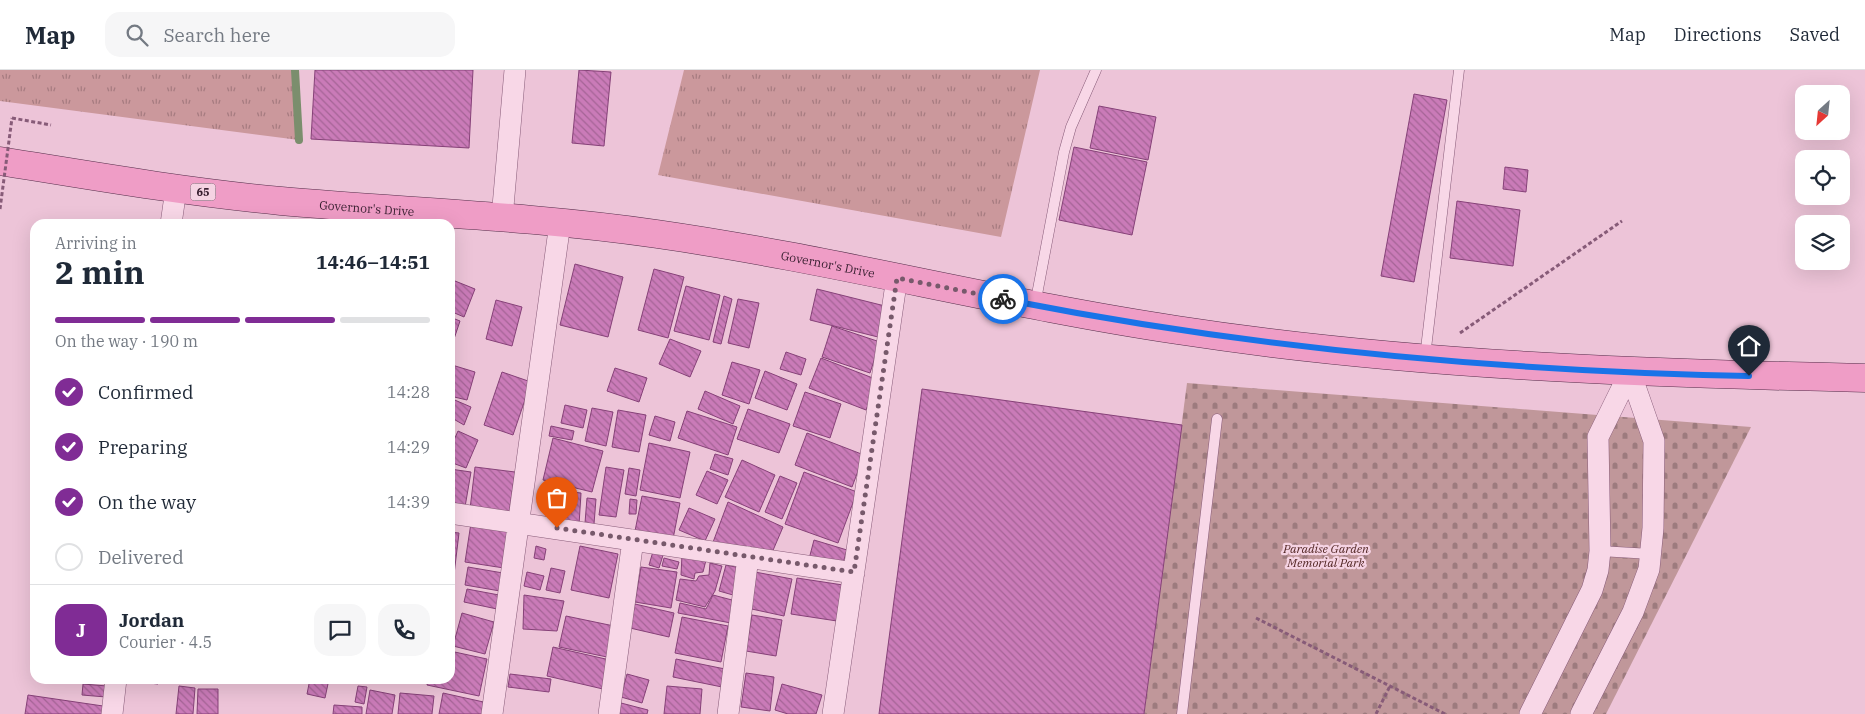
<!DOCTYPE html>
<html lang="en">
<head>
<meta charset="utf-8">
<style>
	body { margin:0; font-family:"IBM Plex Serif",serif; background:#f6f6f7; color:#1f2937; height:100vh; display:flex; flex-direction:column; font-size:19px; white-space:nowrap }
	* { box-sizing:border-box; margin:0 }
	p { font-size:16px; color:#747a83 }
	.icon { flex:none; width:28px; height:28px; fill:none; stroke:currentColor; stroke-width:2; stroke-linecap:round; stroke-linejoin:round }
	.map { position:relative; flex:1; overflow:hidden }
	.side { position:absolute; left:30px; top:149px; width:425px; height:465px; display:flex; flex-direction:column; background:#fff; border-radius:15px; box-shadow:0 5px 20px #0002 }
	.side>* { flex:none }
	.needle { width:32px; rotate:207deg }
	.tools { position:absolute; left:1795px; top:15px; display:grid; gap:10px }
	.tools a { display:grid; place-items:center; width:55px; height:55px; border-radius:10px; background:#fff; box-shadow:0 5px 20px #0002; font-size:25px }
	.pin { position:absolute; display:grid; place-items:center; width:42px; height:42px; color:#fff; margin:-51px -21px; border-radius:50% 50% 50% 0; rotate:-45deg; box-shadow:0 0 5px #0007 }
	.pin .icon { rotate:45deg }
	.courier { position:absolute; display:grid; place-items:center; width:50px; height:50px; margin:-25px; border:4px solid #1a73e8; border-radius:50%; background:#fff; color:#222; box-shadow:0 1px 6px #0007 }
	.head em { font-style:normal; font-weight:700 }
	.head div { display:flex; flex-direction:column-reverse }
	.head { display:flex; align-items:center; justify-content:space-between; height:85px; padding:0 25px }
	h1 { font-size:32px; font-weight:700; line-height:38px }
	.bar { display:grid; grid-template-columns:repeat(4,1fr); gap:8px 5px; align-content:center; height:60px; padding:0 25px }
	.bar i { height:6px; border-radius:4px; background:#e0e1e3 }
	.bar .on { background:#802c95 }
	.bar p { grid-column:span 4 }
	.line { display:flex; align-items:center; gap:12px; padding:0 25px; border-top:1px solid #e0e1e3 }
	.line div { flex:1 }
	.round { display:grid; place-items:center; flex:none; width:52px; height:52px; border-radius:15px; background:#f6f6f7 }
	ol { padding:0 25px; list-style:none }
	li { display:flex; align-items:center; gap:15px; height:55px }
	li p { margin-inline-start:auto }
	li .icon { padding:5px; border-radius:50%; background:#802c95; color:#fff; stroke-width:4 }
	li:last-child { color:#747a83 }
	li i { width:28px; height:28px; border:2px solid #e0e1e3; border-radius:50% }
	header { display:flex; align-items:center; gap:30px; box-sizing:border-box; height:70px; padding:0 25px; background:#fff; border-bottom:1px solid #e0e1e3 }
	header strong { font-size:24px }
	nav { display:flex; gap:28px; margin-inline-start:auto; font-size:18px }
	.search { width:350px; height:45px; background:#f6f6f7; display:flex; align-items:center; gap:12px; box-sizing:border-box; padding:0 18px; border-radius:15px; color:#747a83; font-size:19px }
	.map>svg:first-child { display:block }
	.grass { fill:url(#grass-tufts) }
	.cemetery { fill:url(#cemetery-stones) }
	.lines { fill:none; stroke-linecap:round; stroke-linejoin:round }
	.stream { stroke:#7b8e6d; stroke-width:8 }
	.building { fill:url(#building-back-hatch); stroke:#864178 }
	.lane-casing { stroke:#875b78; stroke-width:11 }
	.street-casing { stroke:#875b78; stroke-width:22 }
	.primary-casing { stroke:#552f4b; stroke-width:29 }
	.path { stroke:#875b78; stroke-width:3; stroke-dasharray:4 2.5; stroke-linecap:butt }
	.lane { stroke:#f8d7e7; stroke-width:10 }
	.street { stroke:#f8d7e7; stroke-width:21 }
	.primary { stroke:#ef9dc6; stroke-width:28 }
	.path-bridge { stroke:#875b78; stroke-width:3; stroke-dasharray:4 2.5; stroke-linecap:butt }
	.done { stroke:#77596b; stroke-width:5; stroke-dasharray:0 9 }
	.route { stroke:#1a73e8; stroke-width:6 }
	.labels { text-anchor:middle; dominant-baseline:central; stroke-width:4.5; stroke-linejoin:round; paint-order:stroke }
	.shield { fill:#f5d3e3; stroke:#715566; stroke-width:1 }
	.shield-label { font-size:11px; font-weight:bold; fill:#381f30 }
	.street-label { font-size:12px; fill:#381f30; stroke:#f5d3e3 }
	.park-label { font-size:12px; font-style:italic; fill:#542826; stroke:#f5d3e3 }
</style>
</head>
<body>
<header>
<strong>Map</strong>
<div class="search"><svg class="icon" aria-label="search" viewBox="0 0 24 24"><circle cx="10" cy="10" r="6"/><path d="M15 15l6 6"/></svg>Search here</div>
<nav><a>Map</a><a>Directions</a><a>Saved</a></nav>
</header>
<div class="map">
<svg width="1865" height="644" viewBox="0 0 1865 644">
	<defs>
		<pattern id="grass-tufts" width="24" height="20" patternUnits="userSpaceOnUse" patternTransform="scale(1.25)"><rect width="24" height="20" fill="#cb989c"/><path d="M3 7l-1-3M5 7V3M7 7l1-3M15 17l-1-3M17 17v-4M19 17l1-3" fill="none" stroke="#a67b80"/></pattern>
		<pattern id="cemetery-stones" width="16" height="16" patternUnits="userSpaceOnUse" patternTransform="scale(1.25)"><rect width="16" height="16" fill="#c0979a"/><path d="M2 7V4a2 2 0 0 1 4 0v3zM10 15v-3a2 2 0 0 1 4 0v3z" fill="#9d7b7e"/></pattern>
		<pattern id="building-back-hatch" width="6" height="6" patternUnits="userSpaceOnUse" patternTransform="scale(1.25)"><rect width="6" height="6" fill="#ca7bb8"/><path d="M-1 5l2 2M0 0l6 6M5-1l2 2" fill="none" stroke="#a56496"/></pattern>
	</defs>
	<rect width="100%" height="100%" fill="#edc4d8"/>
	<path class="grass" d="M0,0h295l4,70 -299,-39z
		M684,0h356l-39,167 -343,-62z"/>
	<path class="cemetery" d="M1187,313l564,44 -145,287h-462z"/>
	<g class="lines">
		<path class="stream" d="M295,0l4,70"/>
	</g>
	<path class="building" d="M315,0h158l-4,78 -158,-9z
		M579,0l32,2 -7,74 -32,-3z
		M1414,24l33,6 -33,182 -33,-6z
		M1099,36l57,11 -8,43 -58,-12z
		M1074,77l73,15 -15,73 -73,-15z
		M1505,97l23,3 -2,22 -23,-3z
		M1457,131l63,9 -7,56 -63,-8z
		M575,194l48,13 -15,60 -48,-12z
		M654,199l30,8 -16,61 -30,-8z
		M450,209l25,10 -11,28 -14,-6z
		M686,216l34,9 -11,45 -35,-9z
		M817,219l68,17 -7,31 -68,-17z
		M724,226l8,3 -11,45 -8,-2z
		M738,229l21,4 -10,45 -21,-5z
		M496,230l26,7 -10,39 -26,-7z
		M450,247l10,4 -10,30z
		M832,256l48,16 -10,31 -48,-16z
		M670,269l31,12 -11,26 -31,-13z
		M786,282l20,7 -5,16 -21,-6z
		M821,288l57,22 -12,30 -57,-22z
		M732,292l28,8 -11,34 -27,-9z
		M452,295l23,7 -8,28 -17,-4z
		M615,298l32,10 -8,24 -32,-11z
		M765,301l32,13 -10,26 -32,-12z
		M502,302l29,10 -18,53 -29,-10z
		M922,319l260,36 -38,289h-265z
		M705,321l35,15 -7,18 -35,-15z
		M805,322l36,12 -11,34 -37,-12z
		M450,328l21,9 -7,18 -14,-8z
		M565,335l22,5 -4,18 -22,-5z
		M592,338l21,4 -7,34 -21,-5z
		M748,339l42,15 -11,29 -42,-14z
		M618,340l28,5 -7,37 -27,-5z
		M687,341l50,16 -9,28 -50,-17z
		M655,346l20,6 -5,19 -21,-6z
		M551,356l23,5 -2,9 -23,-4z
		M458,361l20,9 -12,28 -16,-6v-13z
		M807,363l57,22 -12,32 -57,-22z
		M553,368l50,13 -11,41 -49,-12z
		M649,373l41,9 -10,46 -40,-8z
		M715,384l18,5 -5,16 -18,-6z
		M742,390l33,15 -16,37 -34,-15z
		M475,397l40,5 -6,43 -39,-6z
		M606,397l18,3 -8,47 -17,-2z
		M629,398l11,2 -4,26 -11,-2z
		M450,399l21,3 -6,35 -15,-3z
		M707,401l21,9 -11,24 -21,-9z
		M804,402l53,20 -19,51 -53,-19z
		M780,406l17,7 -15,36 -17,-7z
		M562,421l19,2 -2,32 -20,-2z
		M642,426l38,7 -7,36 -38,-8z
		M587,428l9,1 -2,25 -9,-1z
		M630,429l7,1 -1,14h-7z
		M728,432l55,25 -12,28 -59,-10z
		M689,438l26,11 -10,22 -26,-11z
		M471,453l39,6 -6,39 -39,-6z
		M450,462l9,1 -7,58h-2z
		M814,470l33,10 -6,19 -32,-10z
		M536,476l10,3 -2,11 -10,-2z
		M580,476l38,8 -9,44 -38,-8z
		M654,478l10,4 -5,16 -10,-3z
		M682,485l24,5 -3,12 -8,1 -1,6 -13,-4z
		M664,488l15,4 -2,7 -15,-3z
		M710,493l12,3 -7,25 -10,16 -29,-7 4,-21 16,2 3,-5 10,-1z
		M726,495l14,3 -7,27 -14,-4z
		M468,497l35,6 -3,18 -35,-6z
		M641,497l36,5 -6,36 -36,-6z
		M551,498l14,3 -5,22 -14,-3z
		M527,502l17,4 -4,14 -16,-4z
		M755,502l37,7 -8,37 -37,-8z
		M797,508l46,7 -6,36 -46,-7z
		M467,519l32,6 -2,14 -33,-7z
		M524,525l40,6 -7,30 -34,-2z
		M713,525l19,5 -1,23 -53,-10 2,-10 26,6z
		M635,534l39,9 -5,24 -39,-9z
		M462,543l32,9 -9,32 -32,-8z
		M752,545l30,5 -6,36 -30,-5z
		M566,546l48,10 -7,31 -48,-10z
		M682,547l46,9 -7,36 -46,-9z
		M553,577l57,13 -7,29 -56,-13z
		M450,581l37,8 -8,37 -52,-11 1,-6h22z
		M676,589l49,10 -3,18 -49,-10z
		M746,603l28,4 -4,34 -29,-4z
		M510,604l41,5 -2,13 -41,-5z
		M627,604l22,6 -7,23 -21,-6z
		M131,609h27v5l-27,-3z
		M310,609h19l-4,19 -18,-4z
		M83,614l24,2 -1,11 -24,-2z
		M782,614l40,11 -6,19h-28l-13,-4z
		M179,616l16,2 -2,26h-17z
		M358,616l9,1 -3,17 -9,-2z
		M667,616l35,3 -2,25h-36z
		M198,619h20v25h-21z
		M370,620l25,5 -3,19h-26z
		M400,623l34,3 -2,18h-34z
		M443,623l45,10 -2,11h-47z
		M28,625l75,11 -1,8h-77z
		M621,633l27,7 -1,4h-29z
		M334,635l28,2v7h-29z"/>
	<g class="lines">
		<defs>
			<path id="lane" d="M1035,235l29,-153 7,-25 25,-57
				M1425,287l34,-287
				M1600,481l51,3
				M1182,644l35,-295"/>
			<path id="street" d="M502,148l13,-148
				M171,154l5,-35
				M450,443l404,60
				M112,644l4,-35
				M492,644l68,-491
				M609,644l24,-174
				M728,644l20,-157
				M833,644l64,-437
				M1530,644l62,-124 6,-20 2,-19 -2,-114 32,-65
				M1581,644l52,-102 16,-43 4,-41 1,-87 -24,-69"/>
			<g id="primary">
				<path id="s1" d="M0,91c93,15 186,31 281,40 125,11 251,15 376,33 175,25 346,70 520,96 228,35 459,43 688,48"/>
			</g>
		</defs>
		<use href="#lane" class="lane-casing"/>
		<use href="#street" class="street-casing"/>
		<use href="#primary" class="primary-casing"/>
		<path class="path" d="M12,48l39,7
			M1460,263l162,-112
			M1256,548l189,96
			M1376,644l14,-28"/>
		<use href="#lane" class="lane"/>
		<use href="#street" class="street"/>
		<use href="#primary" class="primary"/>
		<path class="path-bridge" d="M0,139l12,-91"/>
	</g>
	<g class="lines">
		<path class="done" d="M557,458l297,44 43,-294 106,21"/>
		<path class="route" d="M1003,229c245,49 496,72 746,77"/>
	</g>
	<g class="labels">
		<rect class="shield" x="190.5" y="113.5" width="25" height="17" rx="4"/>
		<g class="shield-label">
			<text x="203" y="122">65</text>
		</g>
		<g class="street-label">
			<text stroke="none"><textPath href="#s1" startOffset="370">Governor's Drive</textPath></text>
			<text stroke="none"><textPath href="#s1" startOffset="835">Governor's Drive</textPath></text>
		</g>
		<g class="park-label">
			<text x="1326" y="478">Paradise Garden<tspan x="1326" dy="14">Memorial Park</tspan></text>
		</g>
	</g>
</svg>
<div class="tools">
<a><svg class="needle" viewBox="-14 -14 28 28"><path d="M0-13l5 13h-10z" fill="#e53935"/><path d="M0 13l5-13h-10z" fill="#747a83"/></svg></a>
<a><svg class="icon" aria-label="locate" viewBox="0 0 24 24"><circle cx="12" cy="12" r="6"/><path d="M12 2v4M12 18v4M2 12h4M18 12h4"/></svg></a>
<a><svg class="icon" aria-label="layers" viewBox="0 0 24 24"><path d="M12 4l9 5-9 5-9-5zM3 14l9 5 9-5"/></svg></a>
</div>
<div class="pin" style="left:557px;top:458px;background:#ea580c"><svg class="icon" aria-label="bag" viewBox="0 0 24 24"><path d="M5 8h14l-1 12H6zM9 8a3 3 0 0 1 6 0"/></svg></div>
<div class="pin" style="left:1749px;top:306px;background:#1f2937"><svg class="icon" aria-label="home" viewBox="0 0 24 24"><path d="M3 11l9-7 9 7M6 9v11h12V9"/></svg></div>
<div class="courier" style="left:1003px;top:229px"><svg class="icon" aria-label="bike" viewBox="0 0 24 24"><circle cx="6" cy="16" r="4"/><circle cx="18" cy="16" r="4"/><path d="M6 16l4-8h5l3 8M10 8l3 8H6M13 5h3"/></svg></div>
<section class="side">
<div class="head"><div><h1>2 min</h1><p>Arriving in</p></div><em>14:46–14:51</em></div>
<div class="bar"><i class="on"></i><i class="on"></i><i class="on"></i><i></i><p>On the way · 190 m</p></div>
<ol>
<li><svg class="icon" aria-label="check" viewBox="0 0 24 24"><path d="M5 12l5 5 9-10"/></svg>Confirmed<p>14:28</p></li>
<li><svg class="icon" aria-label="check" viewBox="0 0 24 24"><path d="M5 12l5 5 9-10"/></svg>Preparing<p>14:29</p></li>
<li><svg class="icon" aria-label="check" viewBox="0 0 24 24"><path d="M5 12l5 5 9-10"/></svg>On the way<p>14:39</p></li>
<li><i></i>Delivered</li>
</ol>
<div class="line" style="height:90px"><b class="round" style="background:#802c95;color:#fff">J</b><div><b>Jordan</b><p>Courier · 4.5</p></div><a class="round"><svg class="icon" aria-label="chat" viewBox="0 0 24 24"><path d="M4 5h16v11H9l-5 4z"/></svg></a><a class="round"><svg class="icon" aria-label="phone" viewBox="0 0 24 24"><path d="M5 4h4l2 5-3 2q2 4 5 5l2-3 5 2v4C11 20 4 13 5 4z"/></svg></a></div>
</section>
</div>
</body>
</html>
